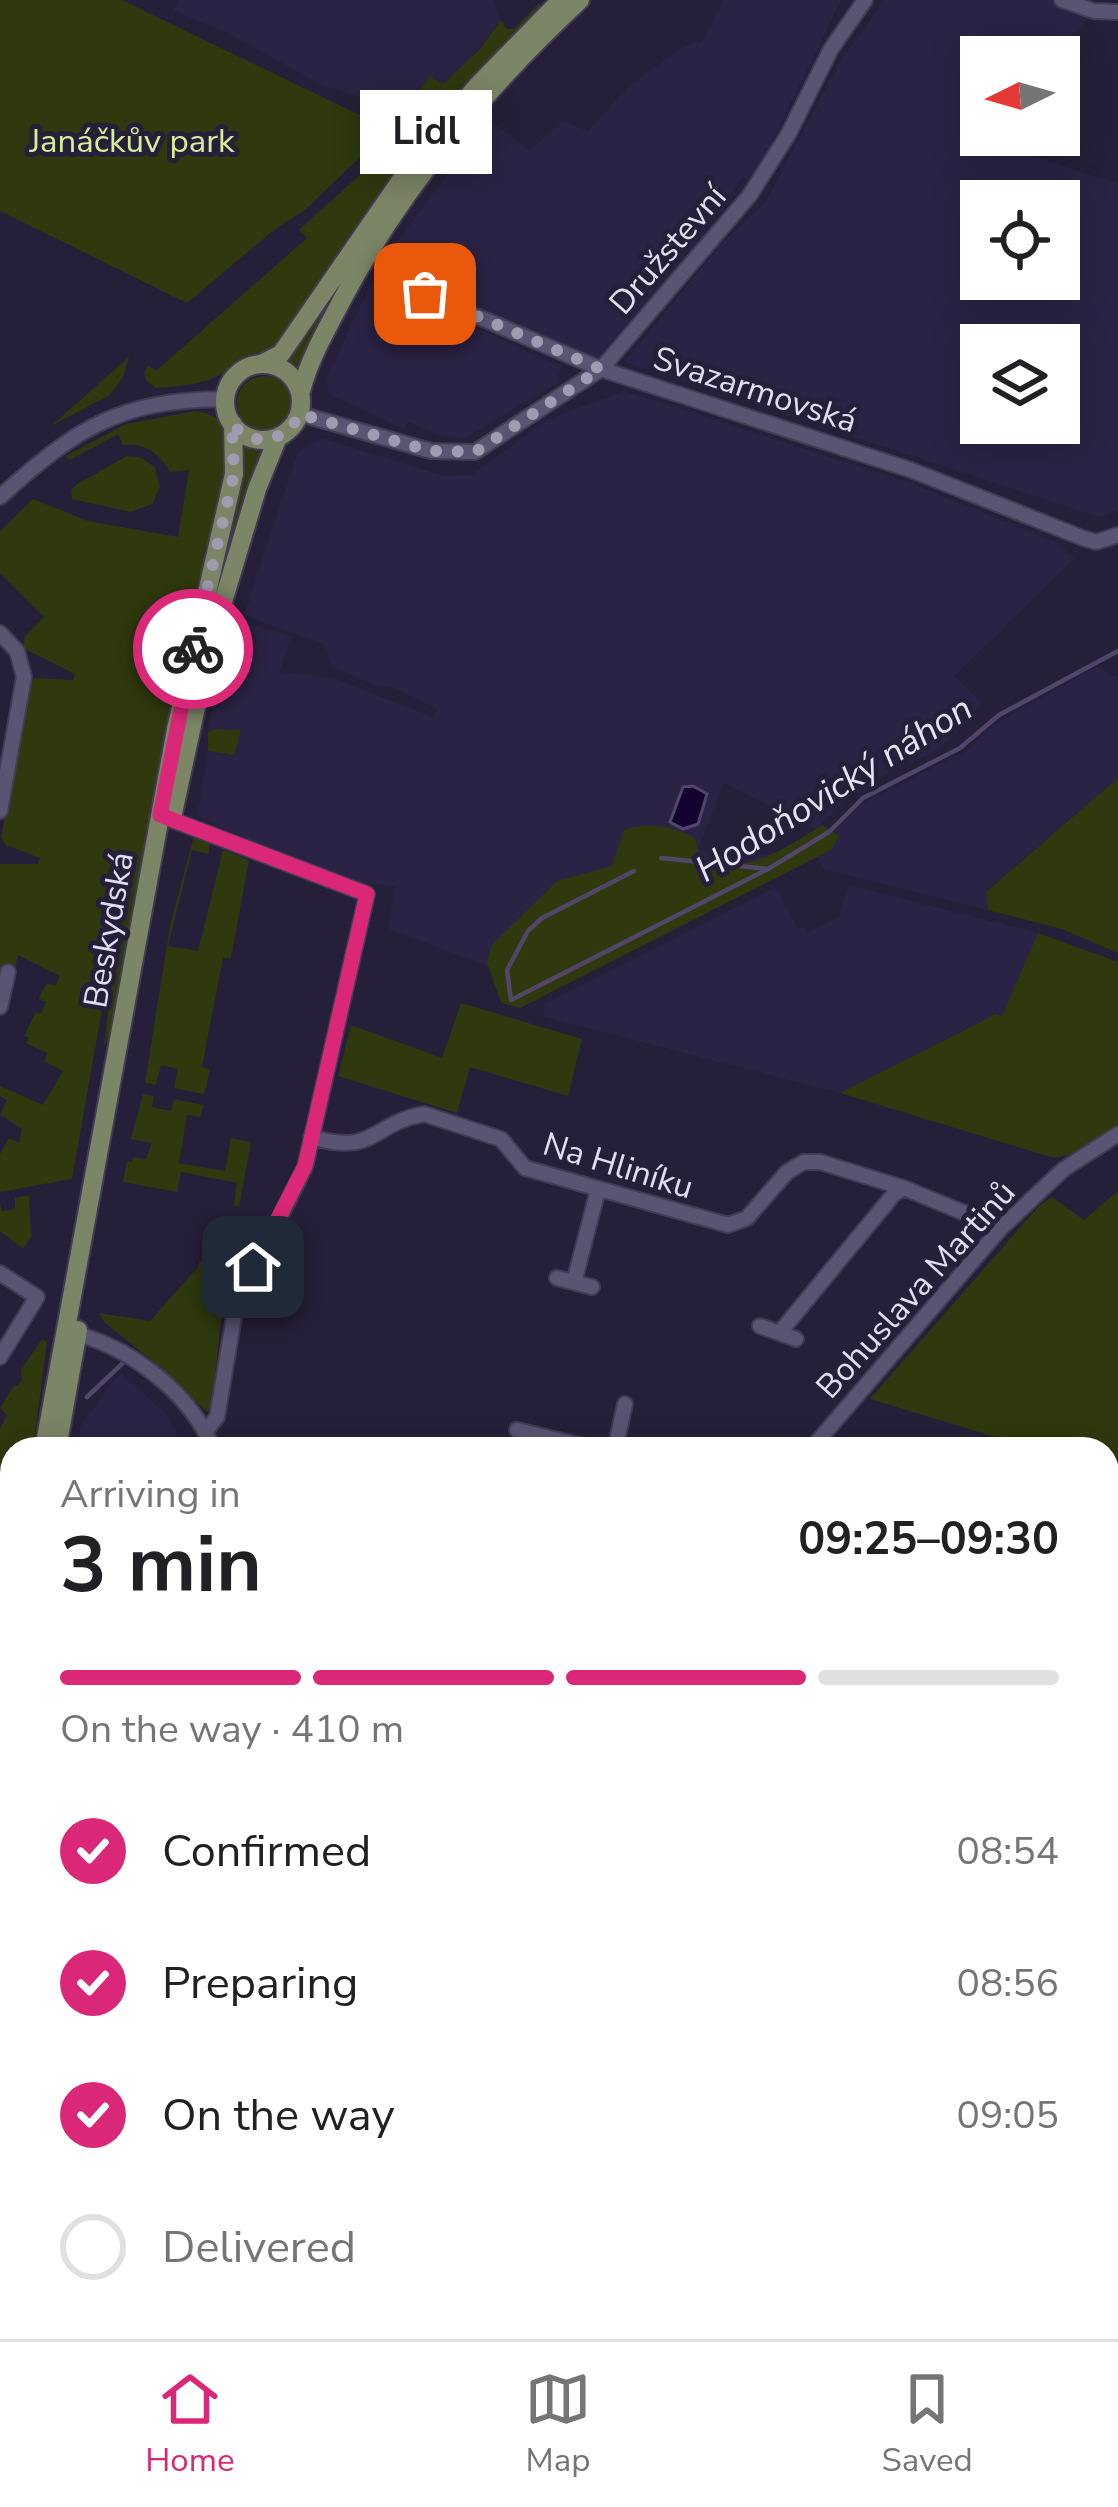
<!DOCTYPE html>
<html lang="en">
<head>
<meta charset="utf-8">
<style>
	body { margin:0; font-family:"Nunito Sans",sans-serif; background:#f6f6f6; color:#202124; height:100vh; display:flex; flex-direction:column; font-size:45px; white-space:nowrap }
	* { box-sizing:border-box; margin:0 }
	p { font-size:39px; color:#757577 }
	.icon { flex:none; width:66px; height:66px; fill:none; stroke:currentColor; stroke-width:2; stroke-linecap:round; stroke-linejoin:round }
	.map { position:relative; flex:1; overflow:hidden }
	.drawer { position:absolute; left:0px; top:1437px; width:1119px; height:903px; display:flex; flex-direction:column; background:#fff; border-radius:36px 36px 0 0; box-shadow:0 6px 30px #0003 }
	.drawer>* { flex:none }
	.needle { width:78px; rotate:265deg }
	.fabs { position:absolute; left:960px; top:36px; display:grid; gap:24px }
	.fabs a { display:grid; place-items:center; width:120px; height:120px; border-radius:0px; background:#fff; box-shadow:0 6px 30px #0003; font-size:60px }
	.pin { position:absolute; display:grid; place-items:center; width:102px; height:102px; color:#fff; margin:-51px; border-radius:24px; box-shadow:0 6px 18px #0006 }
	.courier { position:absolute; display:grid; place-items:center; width:120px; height:120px; margin:-60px; border:9px solid #db2777; border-radius:50%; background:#fff; color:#222; box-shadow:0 3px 15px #0007 }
	.bubble { position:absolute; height:84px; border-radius:0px; background:#fff; box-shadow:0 6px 30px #0003; font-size:39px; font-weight:700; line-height:84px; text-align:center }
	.overview em { font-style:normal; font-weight:700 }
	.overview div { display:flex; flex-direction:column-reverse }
	.overview { display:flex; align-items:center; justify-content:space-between; height:204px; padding:0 60px }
	h1 { font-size:78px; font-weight:700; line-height:90px }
	.bar { display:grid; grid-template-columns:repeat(4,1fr); gap:18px 12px; align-content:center; height:144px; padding:0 60px }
	.bar i { height:15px; border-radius:9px; background:#e0e0e0 }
	.bar .current { background:#db2777 }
	.bar p { grid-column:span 4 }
	ol { padding:0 60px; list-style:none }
	li { display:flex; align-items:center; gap:36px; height:132px }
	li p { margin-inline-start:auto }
	li .icon { padding:12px; border-radius:50%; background:#db2777; color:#fff; stroke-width:4 }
	li:last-child { color:#757577 }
	li i { width:66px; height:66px; border:6px solid #e0e0e0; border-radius:50% }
	.tab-bar { display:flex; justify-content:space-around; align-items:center; height:168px; border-top:3px solid #e0e0e0; background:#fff; font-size:33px; color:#757577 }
	.tab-bar a { display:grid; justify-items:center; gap:6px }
	.tab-bar .current { color:#db2777 }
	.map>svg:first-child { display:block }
	.built { fill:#2b2345; fill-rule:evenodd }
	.green { fill:#2f390d }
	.water { fill:#140330; stroke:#52456a; stroke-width:3 }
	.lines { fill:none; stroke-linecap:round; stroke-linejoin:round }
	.stream { stroke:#52456a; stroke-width:4.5 }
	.minor-casing { stroke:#413b53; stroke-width:18 }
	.major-casing { stroke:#413b53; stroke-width:22 }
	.minor { stroke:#5a5473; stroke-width:14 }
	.major { stroke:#7c8566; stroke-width:18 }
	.done { stroke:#a09bb1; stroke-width:12; stroke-dasharray:0 21.6 }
	.route { stroke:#db2777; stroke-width:15 }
	.labels { text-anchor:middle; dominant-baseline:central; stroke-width:10; stroke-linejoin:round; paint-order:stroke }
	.park-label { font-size:33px; fill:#d6ee98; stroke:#261f3a }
	.street-label { font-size:33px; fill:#e1def1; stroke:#261f3a }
	.water-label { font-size:36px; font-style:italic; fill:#e5e2f3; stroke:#261f3a }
</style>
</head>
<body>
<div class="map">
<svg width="1118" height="2339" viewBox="0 0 1118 2339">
	<rect width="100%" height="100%" fill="#261f3a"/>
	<path class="built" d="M179,0h314l8,20 -37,46 -21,18 -28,14 -8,-1 -10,17 -13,-9 -62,-20 -94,-52 -55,-23z
		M723,0h118l-89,182 -10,-5 -40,58 -104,123 -153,-62 -52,-25 -10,-10 105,-142 42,32 32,-30 26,10 42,-46 50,-36 15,-7 6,2z
		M885,0h165l41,16 -41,41h-69v78h17l19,16 101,33v326l-18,7 -10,-3 -465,-152 96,-118 44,-41 78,-146zM981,201h78v78h-78zM981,345h78v78h-78z
		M372,280l189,87 -4,16 -93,56 -29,-5 -26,-12 -5,7 -75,-35 -3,-14z
		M624,391l283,91 148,60 20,16 -121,118 28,27 -30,35 -21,15 -72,33 -43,43 -92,-46 -26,66 27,8 50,-4 -33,20 -240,98 -114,-42 7,-43 -40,-4 -105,-41 -53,-26 11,-64 20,4 12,-25 -32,2 18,-85 11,-27 55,17 -13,35 53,6 101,39 5,-8 -46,-22 -15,-1 -46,-20 -7,-22 -80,-29 54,-163 23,-14 123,38 27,-1 78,-56z
		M1096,667l22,10v101l-132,113 2,19 -164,-41 -10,-17 49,-49 105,-53 28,-26z
		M848,885l190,48 -36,84 -6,-3 -156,79 -295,-76 -2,-12 233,-118 22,42 6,-2 3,6 32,-16z
		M121,1372l45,43 20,34h-109l4,-24z
		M0,2310l12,4v14h45l34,11h-91z"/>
	<path class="green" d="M0,0h122l256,124v16l-73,70 -31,20 -87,73 -187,-92z
		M539,3l3,3 -101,111 -98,128 -69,104c-36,6 -34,17 -61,29 -18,8 -38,8 -58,10l-9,-8 -2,-7 4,-8 8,6 151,-133 -8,-8 96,-87 20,-26 -14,-11 6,-10 8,2 15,-22 13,8 36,-34 22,-30 6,9h7z
		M355,262l-57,108 -12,-10z
		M129,357l-6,20 -13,18 -59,31z
		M237 403a27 27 0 1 1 54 0a27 27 0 1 1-54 0Z
		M196,411c37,6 32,29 31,60l-58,255 -51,285 -14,36 5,-47 -5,-2 -32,181 -72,13v-38l9,-16 10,5 3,-14 -22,-14 7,-15 -7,-4v-10l43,19 20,-34 -19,-10 3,-8 -21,-10 3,-5 -5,-2 12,-24 5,2 5,-12 -8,-3 9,-16 8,3 5,-10 -42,-21 -4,18 -14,6v-115h38l2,-6 -34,-13 -5,-7 29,-156 5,-4 38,2 2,-6 -52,-26 2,-12 19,-19 -44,-44v-42l33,-32 55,22 90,16 11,-67 -19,2c-11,-19 -24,-29 -47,-27l-5,-11 -48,26 -4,-4 60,-32z
		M244,446l17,3 -27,94 -8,-2z
		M127,456l12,1 16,10 5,20 -8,17 -21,8 -59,-13 -1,-9 6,-6z
		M216,729l25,1 -7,25 -26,-4v-19z
		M1118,778v175l-56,-24 -74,-19 -2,-18z
		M822,825l17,11 -8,14 -311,158 -19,-5 -14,-41 5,-17 65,-64 55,-15 12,-36c24,-8 49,-4 71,8l7,27c48,7 81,-15 120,-40z
		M199,835l10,3v16l-17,-4 -24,96 30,5 25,-101 26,10 -18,98h-8l-21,109 8,3 -6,24 -30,-6 4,-19 -17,-4 -5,20 -11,-2 25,-157 24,-90z
		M1038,933l80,29v164l-42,27 -22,5 -214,-65 156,-79 6,2z
		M461,1003l121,36 -14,57 -98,-29 -13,46 -119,-37 13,-51 91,33z
		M143,1094l11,2 -2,11 19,4 3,-12 29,6 -2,12 -14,-2 -8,48 46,8 6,-33 20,4 -12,65 -5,-2 3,-22 -56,-11 -4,20 -54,-10 4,-21 5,1 1,-5 13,2 6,-16 -21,-4z
		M1118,1191v284l-11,-4v-22h-72l-165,-50 169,-193 13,-9 32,23z
		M29,1195l2,42 -8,12 -23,-18v-27l2,7 13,-2v-11z
		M210,1260l31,13 -20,47 -9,83 -5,9 -48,-46 -54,-43 -6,-10 51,8 49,-55v-5z
		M42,1339l5,3 -14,107h-21v120l-12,66v-206l7,-14 -7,-7 14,-23 4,1 4,-6 -1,-10z
		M1113,1831l5,2v54l-9,19 -2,-62z"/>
	<path class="water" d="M693,786l14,8 -9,30 -15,5 -13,-7 13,-35z"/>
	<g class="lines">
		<path class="stream" d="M661,858l107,11
			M634,871l-92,47 -14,13 -21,39 4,30 257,-131 61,-37 34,-34 97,-50 39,-33 119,-64
			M87,1397l39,-37
			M0,1482l12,-12"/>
		<defs>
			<path id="minor" d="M1062,0l32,11 24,1
				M389,279l212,90 310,101 172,68 13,4 22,-7
				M300,414l131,37 44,1 126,-83 149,-174 39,-62 42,-84 34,-49
				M0,497c76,-69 119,-97 224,-98
				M0,633l17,18 7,26 -24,134
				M162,816l205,78 -62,273 -69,138 -19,112 -12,15
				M0,1007l8,-35
				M311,1137c65,19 59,-13 113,-23l77,25 24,29 203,57 19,-7 40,-46 17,-10h16l84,26
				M0,1273l37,24 -37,60
				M557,1278l35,9
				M574,1282l24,-92
				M760,1326l36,13
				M781,1331l113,-137 10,-6 97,40
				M69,1332c58,13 121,59 144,117
				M517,1430l78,19
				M615,1449l10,-45
				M811,1449l190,-221 63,-59 54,-35
				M1107,1676l11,3
				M1107,1816l11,3
				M0,1922l12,1
				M1107,1952l11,-20
				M1107,2275l11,4
				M586,2328l24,11
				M275,2339l2,-11
				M770,2339l10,-11
				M894,2339l10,-11
				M987,2339l9,-11
				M1058,2339l9,-11
				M1081,2339l1,-11"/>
			<path id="major" d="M433,138l45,-53 83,-85
				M225 402a38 38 0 1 1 76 0a38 38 0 1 1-76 0Z
				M261,364l20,-10 131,-190
				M301,391c9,-34 26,-62 42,-93 61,-114 143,-210 237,-298
				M173,813l35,-161 49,-163 21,-52
				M44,1449l132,-720 58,-255 -1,-50
				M57,1449l21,-119
				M0,1693l12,-67
				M0,1772l12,-71"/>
		</defs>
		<use href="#minor" class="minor-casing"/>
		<use href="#major" class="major-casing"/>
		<use href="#minor" class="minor"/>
		<use href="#major" class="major"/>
	</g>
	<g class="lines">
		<path class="done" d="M193,649l41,-175 -2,-50c22,25 53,18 68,-10l131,37 44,1 126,-83 -176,-75"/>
		<path class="route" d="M193,649l-33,166 207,79 -62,272 -52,101"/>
	</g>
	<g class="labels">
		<g class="park-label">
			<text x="132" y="141">Janáčkův park</text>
		</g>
		<g class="street-label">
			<text transform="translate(668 250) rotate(-49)">Družstevní</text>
			<text transform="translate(755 390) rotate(18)">Svazarmovská</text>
			<text transform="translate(109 930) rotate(-80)">Beskydská</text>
			<text transform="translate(618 1166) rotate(17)">Na Hliníku</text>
			<text transform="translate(916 1290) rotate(-48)">Bohuslava Martinů</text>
		</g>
		<g class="water-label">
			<text transform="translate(834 789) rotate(-32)">Hodoňovický náhon</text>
		</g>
	</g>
</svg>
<div class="fabs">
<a><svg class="needle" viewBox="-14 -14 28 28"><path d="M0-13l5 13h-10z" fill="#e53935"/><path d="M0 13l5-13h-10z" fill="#757577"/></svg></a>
<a><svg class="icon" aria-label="locate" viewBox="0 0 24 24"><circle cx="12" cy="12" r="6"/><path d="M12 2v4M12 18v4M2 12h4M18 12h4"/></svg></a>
<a><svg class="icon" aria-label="layers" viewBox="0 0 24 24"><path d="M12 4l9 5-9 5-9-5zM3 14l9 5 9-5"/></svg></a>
</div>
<div class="pin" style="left:425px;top:294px;background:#ea580c"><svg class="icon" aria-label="bag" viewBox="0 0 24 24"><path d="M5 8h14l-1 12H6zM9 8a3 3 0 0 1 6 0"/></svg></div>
<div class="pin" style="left:253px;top:1267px;background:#1f2937"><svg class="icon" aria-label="home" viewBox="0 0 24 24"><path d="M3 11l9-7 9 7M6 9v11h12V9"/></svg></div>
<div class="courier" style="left:193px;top:649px"><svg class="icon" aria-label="bike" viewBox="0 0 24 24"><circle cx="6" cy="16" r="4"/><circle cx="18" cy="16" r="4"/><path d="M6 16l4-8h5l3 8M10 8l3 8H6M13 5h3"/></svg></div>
<div class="bubble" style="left:360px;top:90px;width:132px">Lidl</div>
<section class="drawer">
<div class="overview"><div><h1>3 min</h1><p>Arriving in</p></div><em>09:25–09:30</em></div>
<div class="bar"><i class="current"></i><i class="current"></i><i class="current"></i><i></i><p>On the way · 410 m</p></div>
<ol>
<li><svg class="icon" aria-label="check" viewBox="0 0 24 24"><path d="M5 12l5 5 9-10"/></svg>Confirmed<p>08:54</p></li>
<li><svg class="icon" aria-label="check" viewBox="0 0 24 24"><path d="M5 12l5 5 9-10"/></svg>Preparing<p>08:56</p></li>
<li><svg class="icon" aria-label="check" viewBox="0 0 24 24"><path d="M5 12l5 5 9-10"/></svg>On the way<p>09:05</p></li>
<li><i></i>Delivered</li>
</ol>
</section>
</div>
<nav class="tab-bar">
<a class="current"><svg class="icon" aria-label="home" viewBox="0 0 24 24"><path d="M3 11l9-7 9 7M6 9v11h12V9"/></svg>Home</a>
<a><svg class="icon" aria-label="map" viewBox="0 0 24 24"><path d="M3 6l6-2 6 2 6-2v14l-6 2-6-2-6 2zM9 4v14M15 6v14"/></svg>Map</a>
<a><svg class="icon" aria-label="saved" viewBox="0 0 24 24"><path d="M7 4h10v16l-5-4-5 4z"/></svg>Saved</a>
</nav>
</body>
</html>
